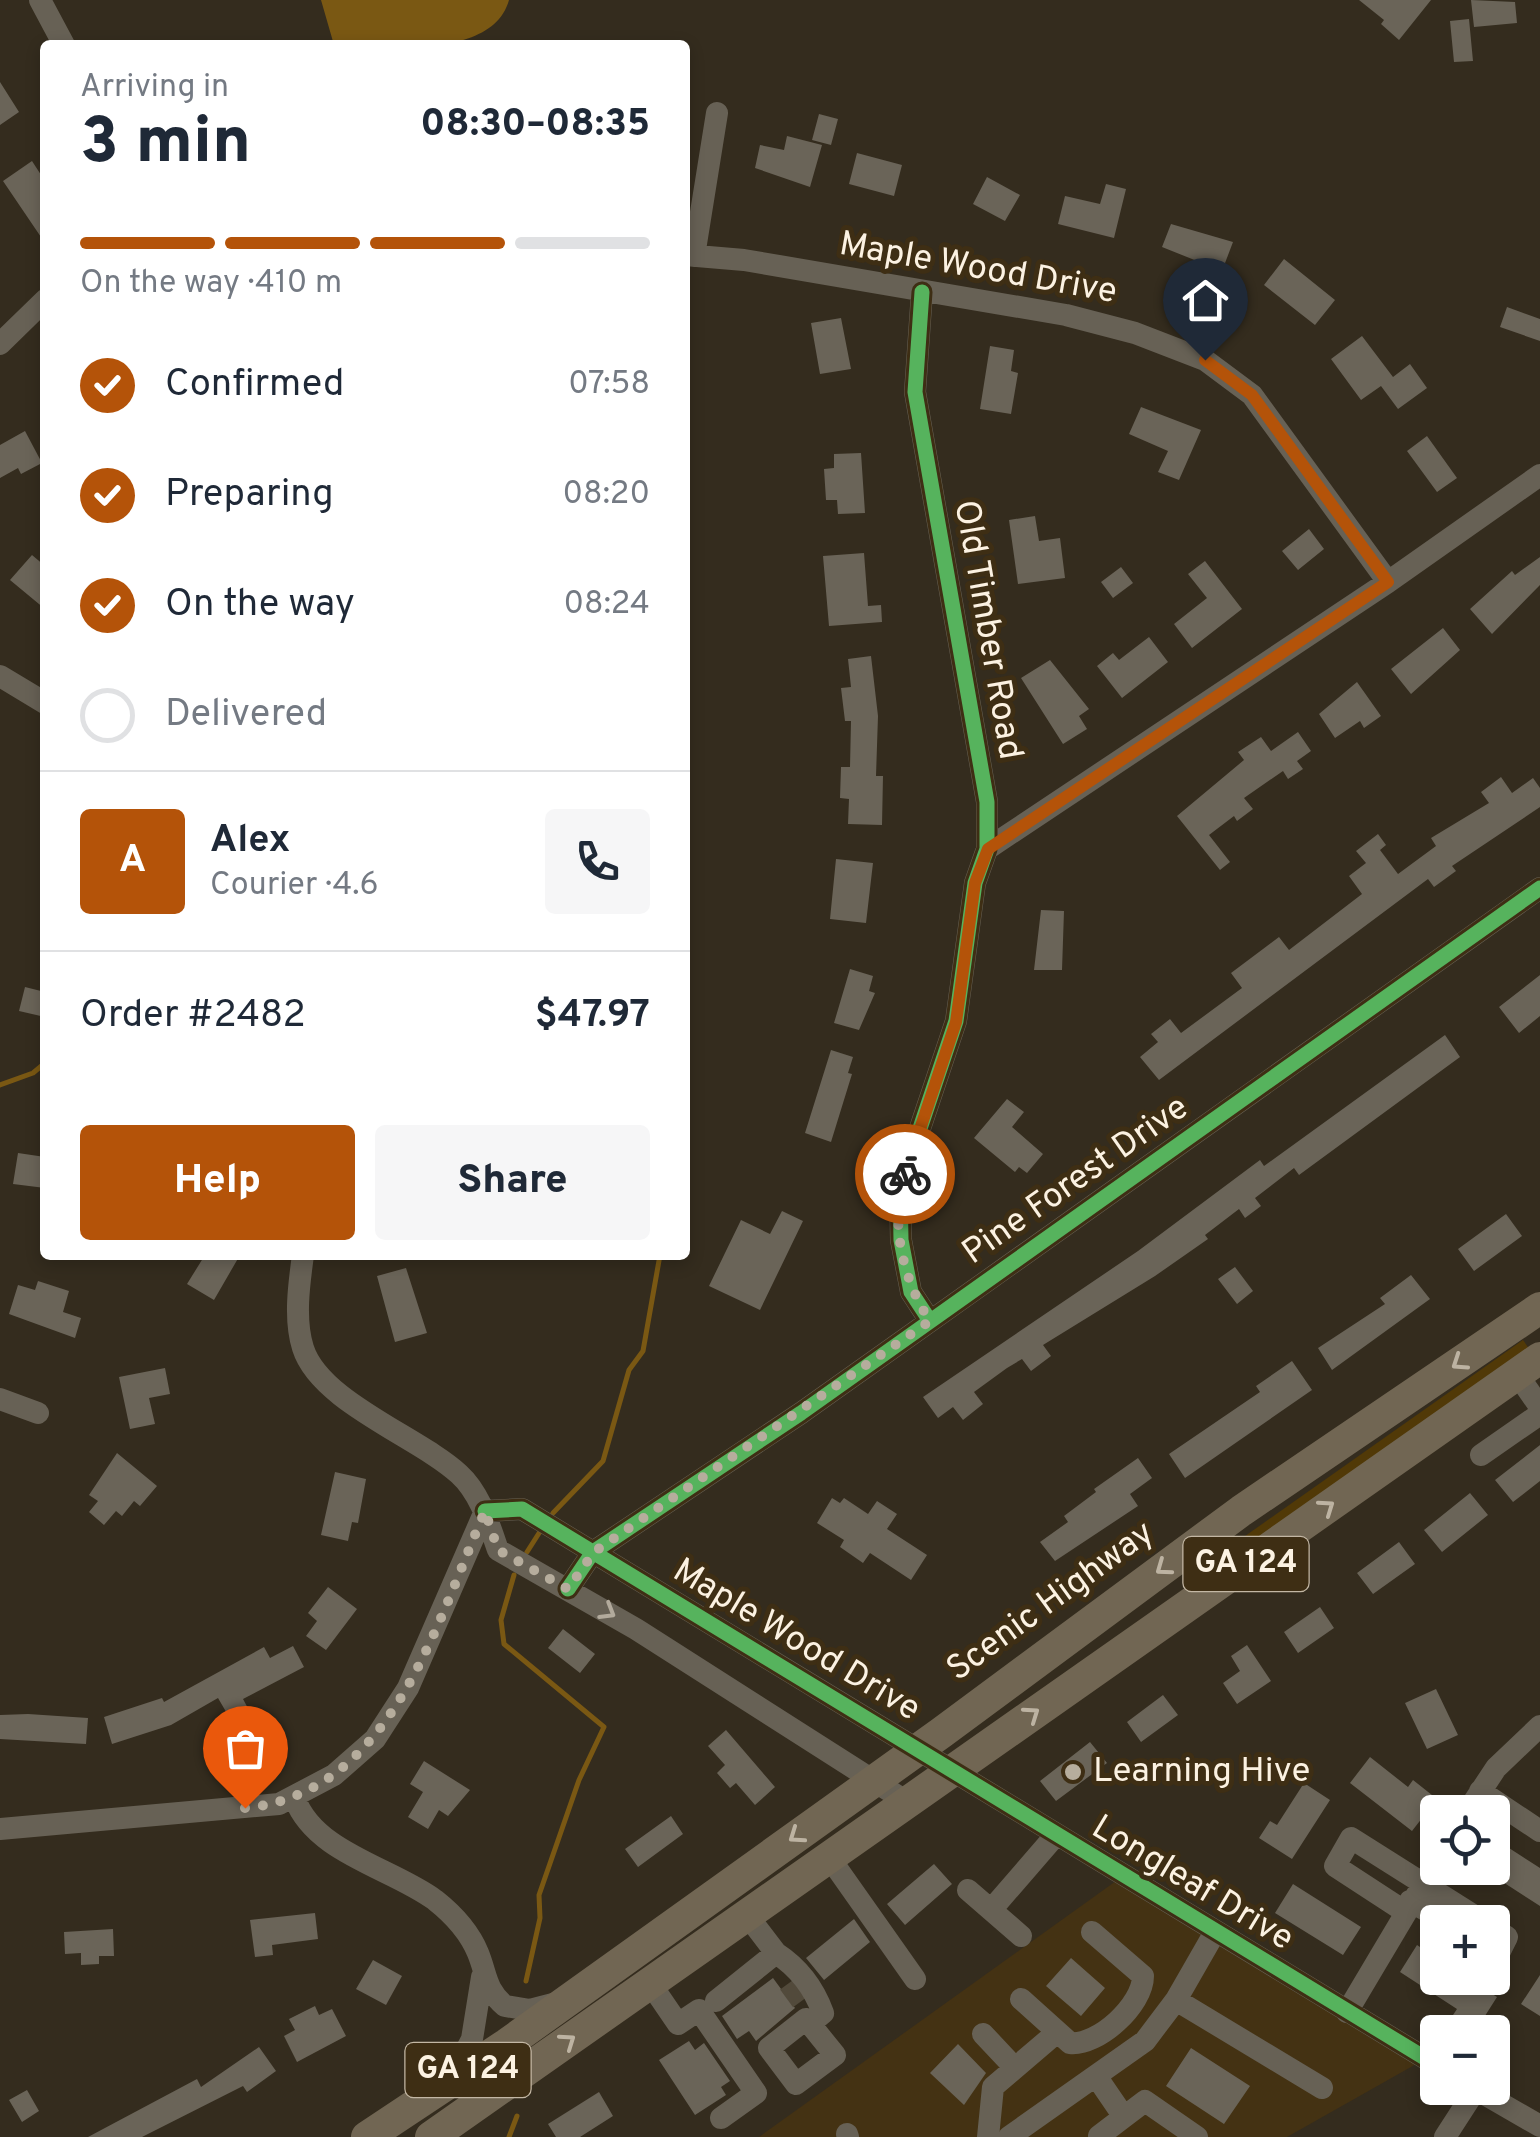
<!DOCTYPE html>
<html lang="en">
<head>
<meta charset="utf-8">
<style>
	body { margin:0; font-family:Overpass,sans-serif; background:#f6f6f7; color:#1f2937; height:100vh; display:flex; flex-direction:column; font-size:38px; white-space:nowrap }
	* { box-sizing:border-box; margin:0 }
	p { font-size:32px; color:#747a83 }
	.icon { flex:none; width:55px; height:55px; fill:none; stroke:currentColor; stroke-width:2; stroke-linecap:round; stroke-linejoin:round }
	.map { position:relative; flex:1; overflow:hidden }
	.details { position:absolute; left:40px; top:40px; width:650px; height:1220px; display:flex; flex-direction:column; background:#fff; border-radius:10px; box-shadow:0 5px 15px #0003 }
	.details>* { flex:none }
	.tools { position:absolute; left:1420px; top:1795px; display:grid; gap:20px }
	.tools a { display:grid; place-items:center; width:90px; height:90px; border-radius:10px; background:#fff; box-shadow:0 5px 15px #0003; font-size:50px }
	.pin { position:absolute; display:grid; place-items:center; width:85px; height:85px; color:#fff; margin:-102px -42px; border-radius:50% 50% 50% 0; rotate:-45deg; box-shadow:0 0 10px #0007 }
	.pin .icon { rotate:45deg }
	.courier { position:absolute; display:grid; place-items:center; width:100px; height:100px; margin:-50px; border:8px solid #b45309; border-radius:50%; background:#fff; color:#222; box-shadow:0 2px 12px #0007 }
	.overview em { font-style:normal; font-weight:800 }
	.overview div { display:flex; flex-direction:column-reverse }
	.overview { display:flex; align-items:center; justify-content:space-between; height:170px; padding:0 40px }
	h1 { font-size:65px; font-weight:800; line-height:75px }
	.bar { display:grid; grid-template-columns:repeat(4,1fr); gap:15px 10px; align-content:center; height:120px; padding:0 40px }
	.bar i { height:12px; border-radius:8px; background:#e0e1e3 }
	.bar .on { background:#b45309 }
	.bar p { grid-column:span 4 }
	.line { display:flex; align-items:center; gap:25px; padding:0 40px; border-top:2px solid #e0e1e3 }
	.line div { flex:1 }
	.round { display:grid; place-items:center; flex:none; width:105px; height:105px; border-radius:10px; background:#f6f6f7 }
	ol { padding:0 40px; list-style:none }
	li { display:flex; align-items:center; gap:30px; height:110px }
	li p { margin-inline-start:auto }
	li .icon { padding:10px; border-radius:50%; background:#b45309; color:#fff; stroke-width:4 }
	li:last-child { color:#747a83 }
	li i { width:55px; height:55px; border:5px solid #e0e1e3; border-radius:50% }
	.button { display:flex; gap:20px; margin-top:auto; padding:20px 40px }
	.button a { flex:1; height:115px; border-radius:10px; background:#b45309; color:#fff; font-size:40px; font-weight:800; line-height:115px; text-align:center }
	.button a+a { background:#f6f6f7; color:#1f2937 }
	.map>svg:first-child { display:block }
	.built { fill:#443213 }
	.green { fill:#513907 }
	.water { fill:#7a5813 }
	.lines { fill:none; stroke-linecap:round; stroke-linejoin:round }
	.stream { stroke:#7a5813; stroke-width:5 }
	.building { fill:#6a6458 }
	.minor-tunnel { stroke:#524a3b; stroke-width:22; stroke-dasharray:22 11; stroke-linecap:butt }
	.minor { stroke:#676155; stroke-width:22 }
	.highway { stroke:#716653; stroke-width:32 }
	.cycleway-casing { stroke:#3e2e14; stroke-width:21 }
	.cycleway { stroke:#56b35d; stroke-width:15 }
	.oneway { stroke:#bdb3a2 }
	.oneway2 { stroke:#b2aa9c }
	.done { stroke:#b6ad9d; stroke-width:10; stroke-dasharray:0 18 }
	.route { stroke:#b45309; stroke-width:12 }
	.poi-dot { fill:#b6ad9d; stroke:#3e2e14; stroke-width:4 }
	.labels { text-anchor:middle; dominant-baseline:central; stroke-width:10; stroke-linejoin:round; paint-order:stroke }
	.shield { fill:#3e2e14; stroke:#c3b7a4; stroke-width:2.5 }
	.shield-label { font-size:32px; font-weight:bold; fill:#fcf2e2 }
	.street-label { font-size:35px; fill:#fcf2e2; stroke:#3e2e14 }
	.poi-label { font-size:35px; fill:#fcf2e2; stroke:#3e2e14; text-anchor:start }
</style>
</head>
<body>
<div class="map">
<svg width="1540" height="2137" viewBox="0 0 1540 2137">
	<rect width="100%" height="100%" fill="#342c1e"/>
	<path class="built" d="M1116,1881l302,182 -131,74h-528z"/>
	<path class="green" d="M1523,1340l7,10 -340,240 -7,-9 4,-4z"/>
	<path class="water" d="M321,0h188c-17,61 -126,45 -175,45z"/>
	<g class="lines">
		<path class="stream" d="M0,1085l33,-12 12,-10
			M553,1513l50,-52 26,-91 14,-19 17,-96
			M527,1552l14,-22
			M514,1575l-13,45 3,24 100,83 -25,53 -40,115 1,23 -14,63
			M509,2137l8,-21"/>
	</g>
	<path class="building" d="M1359,0h72l-32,40 -18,-16 3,-4z
		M1471,0l44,2 2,21 -43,4z
		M1469,19l4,42 -19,1 -4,-41z
		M0,82l19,30 -19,13z
		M819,114l19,5 -7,26 -19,-5z
		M787,136l35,9 -12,42 -55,-19 5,-23 24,5z
		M857,153l45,12 -8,31 -45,-12z
		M32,161l13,20v62l-42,-62z
		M987,177l33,18 -15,26 -32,-17z
		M1106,184l20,5 -12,49 -56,-14 7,-28 35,8z
		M1171,224l62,18 -11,29 -60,-24z
		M1284,259l51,41 -20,25 -51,-40z
		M1507,307l33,12v22l-40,-14z
		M841,318l10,51 -31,5 -9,-51z
		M1362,336l31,41 17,-13 17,24 -29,21 -17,-23 -20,14 -30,-41z
		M990,346l24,4 -3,21 7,2 -7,41 -31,-5z
		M1141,407l60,23 -22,50 -21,-8 10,-21 -39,-17z
		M25,431l17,32 -21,11 -3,-6 -18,10v-33z
		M1427,436l30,42 -20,14 -30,-41z
		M861,453l4,60 -27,1 -1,-14h-11l-2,-31 10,-1v-14z
		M1035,516l4,25 21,-3 5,40 -47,6 -9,-64z
		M1309,529l15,20 -26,21 -16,-19z
		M864,553l4,53 13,-1 1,17 -53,4 -6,-70z
		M32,555l13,11v43l-35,-29z
		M1540,557v28l-48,49 -22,-25 42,-38 3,4z
		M1205,561l37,48 -50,39 -18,-24 33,-26 -19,-24z
		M1121,567l12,16 -20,15 -12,-16z
		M1443,628l17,22 -49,44 -20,-25z
		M1149,637l19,25 -46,36 -25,-32 16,-13 6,7z
		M871,656l7,60 -2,60h7l-1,49 -34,-1 1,-25 -9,-1 1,-31h9l1,-46h-6l-4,-33 10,-1 -3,-28z
		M1050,660l39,49 -10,7 8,13 -24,15 -42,-66z
		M1357,682l24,34 -17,12 -4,-7 -25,17 -16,-24z
		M1298,732l13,19 -14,10 6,8 -15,10 -5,-8 -39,27 9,11 -16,12 -3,-5 -25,19 21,27 -10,8 -43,-54 67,-56 -6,-8 23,-15 10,14z
		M1501,777l11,16 21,-15 7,10v19l-88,59 4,5 -22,16 -6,-8 -269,201 -19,-23 18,-15 -7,-8 19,-15 11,14 61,-45 -11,-15 48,-36 10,13 73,-56 -13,-18 17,-13 -10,-12 22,-17 8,11 -6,5 18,24 38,-28 -5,-8 58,-35 -8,-11z
		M836,859l37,4 -7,60 -36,-4z
		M1041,910l23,1 -2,59h-28z
		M850,969l23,7 -4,15 6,2 -16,37 -25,-7z
		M1540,975v41l-21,17 -20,-26z
		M25,987l20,5v25l-26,-6z
		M1445,1035l15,22 -161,118 -5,-7 -39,30 6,8 -16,12 -6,-9 -34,26 3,4 -53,37 -112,69 8,11 -20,15 -9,-12 -15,9 -33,24 9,12 -20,16 -10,-13 -15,11 -15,-21 215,-146 122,-91 4,6z
		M831,1050l22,7 -5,16 4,1 -21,68 -26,-9z
		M1007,1099l17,13 -12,15 31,27 -16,19 -8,-6 -4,5 -41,-34z
		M18,1153l27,4v31l-32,-4z
		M782,1211l21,10 -43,89 -51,-24 32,-66 29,14z
		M1506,1214l16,22 -48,35 -16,-22z
		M205,1255h35l-26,45 -27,-16z
		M1235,1267l18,24 -16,13 -19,-25z
		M406,1268l21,65 -32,9 -18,-66z
		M1411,1275l19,24 -98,71 -14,-22 67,-44 -5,-6z
		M38,1281l31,10 -6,21 18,6 -6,20 -66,-24 9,-29 17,5z
		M1292,1361l20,29 -127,88 -16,-24 91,-62 -4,-6z
		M165,1368l5,26 -21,4 6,26 -25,5 -11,-52z
		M1540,1445v36l-27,21 -18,-22z
		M117,1453l40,33 -17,20 -6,-5 -12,15 -6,-5 -12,14 -15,-13 9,-11 -9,-6z
		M1138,1458l14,20 -22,16 8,12 -83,55 -15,-19 28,-20 -4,-6 32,-24 -2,-3z
		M335,1472l31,7 -8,44 -6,-1 -4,19 -27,-6z
		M1470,1493l18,22 -46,37 -18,-22z
		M832,1498l8,5 4,-5 24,16 9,-13 20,13 -10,15 40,26 -16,25 -41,-27 -7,10 -23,-16 4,-7 -27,-17z
		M1399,1542l16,22 -42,30 -16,-21z
		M328,1587l29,22 -31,41 -20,-14 11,-15 -9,-8z
		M1320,1607l14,21 -36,25 -14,-21z
		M563,1629l32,25 -15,19 -32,-25z
		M1247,1645l24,36 -34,23 -14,-21 17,-12 -9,-15z
		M293,1646l11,21 -61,32 7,13 -18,10 -14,-24 -47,27 -59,19 -8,-27 58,-19 2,4 100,-55 6,11z
		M1436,1689l22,46 -31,14 -22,-46z
		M1163,1695l15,20 -37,27 -14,-20z
		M28,1714l60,4 -2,26 -86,-5v-24z
		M726,1730l49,57 -20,18 -19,-22 -6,5 -13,-15 8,-8 -17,-19z
		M1090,1742l17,21 -51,38 -16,-20z
		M1370,1757l38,30 5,-7 24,19 -25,32 -62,-48z
		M424,1761l46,29 -22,26 -9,-6 -11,19 -20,-12 15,-25 -13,-8z
		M1304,1783l26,17 -38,59 -33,-21 11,-17 7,4z
		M671,1816l12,18 -45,33 -13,-18z
		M1492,1837l48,31v38l-48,-31z
		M934,1864l18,20 -47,41 -18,-21z
		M1293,1884l68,43 -18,28 -68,-42z
		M315,1913l3,26 -46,6 1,10 -18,2 -5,-37z
		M854,1919l16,23 -46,38 -18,-22z
		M113,1929l1,27h-15v8l-18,1v-12l-16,1 -1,-22z
		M1417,1945l21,14v19h28l31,19 -21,33 -23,-15 4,-6 -57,-37z
		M1071,1958l34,30 -24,28 -35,-30z
		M373,1960l29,16 -16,29 -30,-16z
		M1540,1975v41l-19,-12z
		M773,1978l22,30 -39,33 -7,-10 -12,8 -15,-23z
		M315,2006l4,9 13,-6 14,27 -49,26 -13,-26 11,-6 -6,-11z
		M689,2041l6,9 9,-7 26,38 -9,6 5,8 -31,20 -36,-55z
		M958,2044l28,29 -22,32 -34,-32z
		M259,2047l17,24 -29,21 -4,-6 -101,51h-54l109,-58 4,8z
		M1191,2048l59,38 -26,38 -58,-38z
		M27,2090l12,21 -17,11 -13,-22z
		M599,2092l14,24 -33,21h-24l-8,-13z"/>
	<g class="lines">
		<path class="minor-tunnel" d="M789,1983l16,22"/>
		<path class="minor" d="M40,0l24,45
			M685,255l59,5 322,55 69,18 70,27 47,35 136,187
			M694,256l23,-143
			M922,292l-7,100 72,410v47l-12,34 -19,138 -56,167 1,52 10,52 19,29
			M0,344l45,-44
			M0,676l45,27
			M987,849l401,-267 152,-107
			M303,1255c-4,29 -9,65 0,93 17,54 116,89 156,126 21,19 30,50 39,76l138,79 271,173
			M1517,1374l23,33
			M0,1399l38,14
			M1481,1455l59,-41
			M485,1511l37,-2 916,557
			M568,1589l25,-37 208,-139 739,-525
			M1480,1791l60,40
			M295,1799c20,54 97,69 140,101 19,15 34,31 43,53 9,22 7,36 27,53l25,4 27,-7
			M1467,1812l29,-44 44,-42
			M0,1829l279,-25 55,-29 41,-36 33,-51 77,-177
			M829,1857l86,122
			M968,1890l53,46
			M1410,1901l36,21
			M991,1910l64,-74
			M1404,1911l-69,-45 16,-28 133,84
			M1492,1928l15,9 -8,16 -7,-4
			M776,1953c23,15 38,35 47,60l-12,10
			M650,1983l28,41 21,-14 57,83 -35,25
			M1021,1999l49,44c28,3 73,-38 73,-67l-51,-44
			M1176,2000l146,88
			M716,2001l60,-48 -29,-38
			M1347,2012l91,-153
			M806,2019l29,36 -39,29 -27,-36z
			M983,2034l32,34
			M1096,2076l28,41
			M452,2077l20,-38 10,-62
			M1474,2088l66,38
			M847,2134l1,3
			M1099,2136l46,-35 52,36
			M988,2137l5,-50 62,-53
			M1009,2137l136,-96 31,-41 39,-68
			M1445,2137l31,-48"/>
		<path class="highway" d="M367,2137l140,-93 434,-311 300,-222 299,-203
			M431,2137l1109,-779"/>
		<defs>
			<path id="cycleway" d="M922,292l-7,100 72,410v47l-12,34 -19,138 -56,167 1,52 10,52 19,29
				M485,1511l37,-2 916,557
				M568,1589l25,-37 208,-139 739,-525"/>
		</defs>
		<use href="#cycleway" class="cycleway-casing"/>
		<use href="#cycleway" class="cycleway"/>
	</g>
	<defs><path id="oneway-chevron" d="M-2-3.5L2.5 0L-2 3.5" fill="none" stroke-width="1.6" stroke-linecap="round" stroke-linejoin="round" transform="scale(2.5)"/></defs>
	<g class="oneway">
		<use href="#oneway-chevron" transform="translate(1459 1363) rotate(146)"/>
		<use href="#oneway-chevron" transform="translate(1327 1507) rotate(-35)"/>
		<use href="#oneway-chevron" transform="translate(1163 1568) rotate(144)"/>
		<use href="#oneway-chevron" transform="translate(1032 1714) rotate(-35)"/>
		<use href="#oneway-chevron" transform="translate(796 1836) rotate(145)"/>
		<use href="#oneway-chevron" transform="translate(568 2041) rotate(-35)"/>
	</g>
	<use class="oneway2" href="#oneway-chevron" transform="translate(608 1612) rotate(31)"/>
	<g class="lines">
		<path class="done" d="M245,1808c146,-14 190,-182 240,-297l13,39 70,39 26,-37 336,-231c-27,-40 -41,-100 -25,-147"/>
		<path class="route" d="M905,1174l51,-152 19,-139 13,-34 400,-267 -136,-187 -47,-35"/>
	</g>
	<circle class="poi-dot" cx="1073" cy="1772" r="10"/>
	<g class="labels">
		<g class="shield">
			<rect x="1183.5" y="1537" width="125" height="54" rx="8"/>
			<rect x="405.5" y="2043" width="125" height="54" rx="8"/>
		</g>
		<g class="shield-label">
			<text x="1246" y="1564">GA 124</text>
			<text x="468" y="2070">GA 124</text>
		</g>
		<g class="street-label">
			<text transform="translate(978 269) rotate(10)">Maple Wood Drive</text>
			<text transform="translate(987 630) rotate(80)">Old Timber Road</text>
			<text transform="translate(1076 1181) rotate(-35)">Pine Forest Drive</text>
			<text transform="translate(1051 1602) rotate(-36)">Scenic Highway</text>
			<text transform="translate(796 1641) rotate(31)">Maple Wood Drive</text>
			<text transform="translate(1192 1884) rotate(31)">Longleaf Drive</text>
		</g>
		<g class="poi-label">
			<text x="1093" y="1772">Learning Hive</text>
		</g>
	</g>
</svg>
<div class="tools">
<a><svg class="icon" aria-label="locate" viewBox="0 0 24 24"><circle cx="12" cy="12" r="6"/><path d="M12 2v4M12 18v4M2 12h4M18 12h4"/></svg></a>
<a>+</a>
<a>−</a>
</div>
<div class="pin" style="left:245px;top:1808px;background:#ea580c"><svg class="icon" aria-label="bag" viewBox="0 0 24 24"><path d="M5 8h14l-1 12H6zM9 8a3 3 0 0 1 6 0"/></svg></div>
<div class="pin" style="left:1205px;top:360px;background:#1f2937"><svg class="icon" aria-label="home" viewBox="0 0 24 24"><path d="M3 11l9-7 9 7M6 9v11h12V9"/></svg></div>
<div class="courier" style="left:905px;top:1174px"><svg class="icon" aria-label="bike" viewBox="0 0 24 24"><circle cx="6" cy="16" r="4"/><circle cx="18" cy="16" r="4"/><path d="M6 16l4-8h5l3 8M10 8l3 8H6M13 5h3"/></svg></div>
<section class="details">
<div class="overview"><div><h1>3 min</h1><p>Arriving in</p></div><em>08:30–08:35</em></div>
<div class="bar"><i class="on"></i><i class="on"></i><i class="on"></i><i></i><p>On the way · 410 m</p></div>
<ol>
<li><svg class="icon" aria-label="check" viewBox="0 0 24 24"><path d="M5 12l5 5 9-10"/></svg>Confirmed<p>07:58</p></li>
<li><svg class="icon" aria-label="check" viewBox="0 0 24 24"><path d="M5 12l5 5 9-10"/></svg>Preparing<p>08:20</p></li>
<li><svg class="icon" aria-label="check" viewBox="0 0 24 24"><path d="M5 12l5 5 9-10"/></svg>On the way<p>08:24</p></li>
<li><i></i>Delivered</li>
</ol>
<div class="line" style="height:180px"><b class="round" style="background:#b45309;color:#fff">A</b><div><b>Alex</b><p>Courier · 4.6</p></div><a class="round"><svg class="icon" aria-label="phone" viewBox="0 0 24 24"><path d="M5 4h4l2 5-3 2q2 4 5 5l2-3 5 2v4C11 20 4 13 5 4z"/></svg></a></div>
<div class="line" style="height:130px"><div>Order #2482</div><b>$47.97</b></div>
<div class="button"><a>Help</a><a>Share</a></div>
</section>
</div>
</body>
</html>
